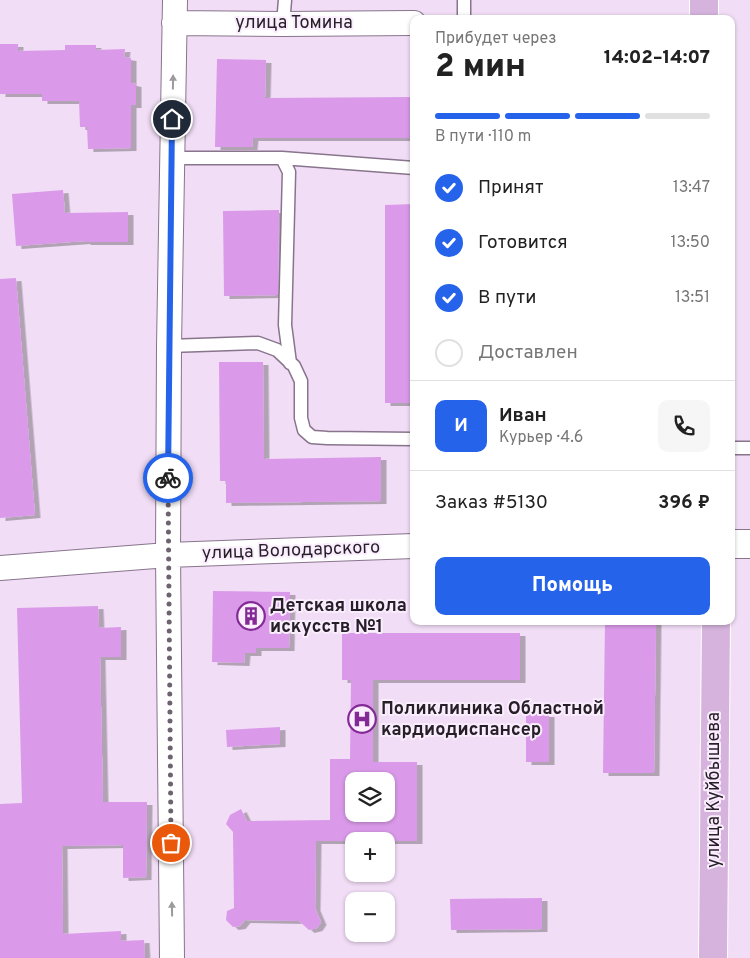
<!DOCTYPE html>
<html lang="ru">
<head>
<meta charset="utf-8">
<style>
	body { margin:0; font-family:Overpass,sans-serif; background:#f6f6f6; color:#222; height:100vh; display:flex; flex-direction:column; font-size:19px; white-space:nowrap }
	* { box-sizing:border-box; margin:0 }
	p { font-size:16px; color:#767676 }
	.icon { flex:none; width:28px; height:28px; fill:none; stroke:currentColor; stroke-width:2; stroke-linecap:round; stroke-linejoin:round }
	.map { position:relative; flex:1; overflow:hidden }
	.side { position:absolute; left:410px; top:15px; width:325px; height:610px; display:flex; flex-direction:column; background:#fff; border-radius:10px; box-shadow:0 1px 4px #0004 }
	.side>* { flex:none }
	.fabs { position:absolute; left:345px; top:772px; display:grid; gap:10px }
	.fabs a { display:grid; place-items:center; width:50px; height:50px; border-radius:10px; background:#fff; box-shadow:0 1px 4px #0004; font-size:25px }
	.pin { position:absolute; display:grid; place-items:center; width:42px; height:42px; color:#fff; margin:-21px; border:2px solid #fff; border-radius:50%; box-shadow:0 1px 5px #0007 }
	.courier { position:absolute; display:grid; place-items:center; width:50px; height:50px; margin:-25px; border:4px solid #2563eb; border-radius:50%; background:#fff; color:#222; box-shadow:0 1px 6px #0007 }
	.head em { font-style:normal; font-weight:800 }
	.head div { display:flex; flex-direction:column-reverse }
	.head { display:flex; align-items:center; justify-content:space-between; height:85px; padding:0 25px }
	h1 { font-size:32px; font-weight:800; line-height:38px }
	.bar { display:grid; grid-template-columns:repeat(4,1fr); gap:8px 5px; align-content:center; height:60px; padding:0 25px }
	.bar i { height:6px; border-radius:4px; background:#e0e0e0 }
	.bar .current { background:#2563eb }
	.bar p { grid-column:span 4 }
	.line { display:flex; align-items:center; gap:12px; padding:0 25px; border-top:1px solid #e0e0e0 }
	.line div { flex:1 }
	.round { display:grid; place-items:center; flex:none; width:52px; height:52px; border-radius:10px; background:#f6f6f6 }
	ol { padding:0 25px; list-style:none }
	li { display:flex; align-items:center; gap:15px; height:55px }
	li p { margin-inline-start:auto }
	li .icon { padding:5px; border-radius:50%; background:#2563eb; color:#fff; stroke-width:4 }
	li:last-child { color:#767676 }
	li i { width:28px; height:28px; border:2px solid #e0e0e0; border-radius:50% }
	.button { display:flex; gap:10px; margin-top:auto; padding:10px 25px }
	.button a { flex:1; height:58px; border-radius:10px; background:#2563eb; color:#fff; font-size:20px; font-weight:800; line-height:58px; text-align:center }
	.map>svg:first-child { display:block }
	.building { fill:#da9ae9; fill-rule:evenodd; filter:url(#shadow) }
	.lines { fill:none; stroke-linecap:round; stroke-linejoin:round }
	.service-casing { stroke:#88758c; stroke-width:15 }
	.minor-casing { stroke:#88758c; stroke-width:26 }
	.tertiary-casing { stroke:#88758c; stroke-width:30 }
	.primary-casing { stroke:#fff; stroke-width:30 }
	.service { stroke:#fff; stroke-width:12 }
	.minor { stroke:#fff; stroke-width:24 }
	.tertiary { stroke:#fff; stroke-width:28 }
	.primary { stroke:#d5b3dc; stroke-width:28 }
	.oneway { fill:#9d9a9e }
	.done { stroke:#6d6270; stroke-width:5; stroke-dasharray:0 9 }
	.route { stroke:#2563eb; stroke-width:6 }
	.labels { text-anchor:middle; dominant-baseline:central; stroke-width:4; stroke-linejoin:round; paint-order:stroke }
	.street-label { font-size:18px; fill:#261f28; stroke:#faedfd }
	.poi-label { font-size:18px; font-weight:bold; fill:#261f28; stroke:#faedfd; text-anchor:start }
</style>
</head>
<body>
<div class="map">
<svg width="750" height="958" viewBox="0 0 750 958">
	<defs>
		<filter id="shadow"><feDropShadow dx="5.5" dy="3" stdDeviation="0" flood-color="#0004"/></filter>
	</defs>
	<rect width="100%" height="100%" fill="#f1ddf6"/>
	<path class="building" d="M0,44h18v7l47,-1v-5h31v5l29,-1 -1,8 7,1v25l5,1v21h-5v43l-43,1 -1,-22h-7l-1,-26h-37v-7h-42z
		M217,59l49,1 -1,38 149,-1v41h-161l-1,9h-37z
		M63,190l2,23 63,-1v30h-43v-1l-69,5 -4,-52z
		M414,204v199h-29v-198z
		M279,210l-1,85 -54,1 -1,-85z
		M16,278l19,237 -35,3v-239z
		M219,362h44l1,97 117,-2v44l-155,2v-22h-6z
		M213,591l77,1 -1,56h-33v5h-11l-1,10 -32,-1z
		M98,606l1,22 22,-1v30h-21l3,145h44l-1,75 -23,1v-33l-61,1 1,88 58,-3v10l23,-1 1,18h-145v-154l22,-1 -5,-195z
		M605,621h51l-2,152h-51z
		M342,633h178v47h-147v82h44v79h-101l-1,67 6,14 -4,6 -8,2 -10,-9 -54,-1 -5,6 -7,1 -7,-7 1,-9 7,-3 -1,-76 -7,-8 4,-9 11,-6 6,12 83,-1v-61h20l1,-79h-9zM354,781h32v33h-32z
		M526,714h23v48h-23z
		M280,727v17l-53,3 -1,-17z
		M542,898v31l-91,1 -1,-31z"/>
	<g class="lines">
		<defs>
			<path id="service" d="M464,19v-19
				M283,24l2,-24
				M172,158h110l132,10
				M282,158l7,14 -4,153 5,38
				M169,346l89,-3 19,7 17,16 7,15v37l3,12 8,7 15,1 87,1
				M731,448h19"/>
			<path id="minor" d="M174,23l109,1 131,-1
				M0,568l168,-13 246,-9
				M172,958l-4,-403 1,-209 6,-346"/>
			<path id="tertiary" d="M731,544h19"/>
			<path id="primary" d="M704,19v-19
				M713,958l3,-337"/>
		</defs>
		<use href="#service" class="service-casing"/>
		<use href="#minor" class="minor-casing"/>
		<use href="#tertiary" class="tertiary-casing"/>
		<use href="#primary" class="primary-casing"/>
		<use href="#service" class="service"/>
		<use href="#minor" class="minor"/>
		<use href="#tertiary" class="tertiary"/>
		<use href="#primary" class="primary"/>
	</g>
	<defs><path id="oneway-solid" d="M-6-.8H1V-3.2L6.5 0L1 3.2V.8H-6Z" transform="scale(1.25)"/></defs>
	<g class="oneway">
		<use href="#oneway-solid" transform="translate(173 82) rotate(-89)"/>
		<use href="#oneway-solid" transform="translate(172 909) rotate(-91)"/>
	</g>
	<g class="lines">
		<path class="done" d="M168,478l3,365"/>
		<path class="route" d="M168,478l4,-359"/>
	</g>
	<defs>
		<symbol id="building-ring" viewBox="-11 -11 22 22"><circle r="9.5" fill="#faedfd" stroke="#832a96" stroke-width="1.5"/><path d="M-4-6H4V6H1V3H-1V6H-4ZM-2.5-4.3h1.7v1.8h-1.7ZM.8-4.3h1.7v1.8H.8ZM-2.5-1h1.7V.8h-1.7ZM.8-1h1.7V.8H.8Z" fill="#832a96"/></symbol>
		<symbol id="hospital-ring" viewBox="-11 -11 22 22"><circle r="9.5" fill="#faedfd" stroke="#832a96" stroke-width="1.5"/><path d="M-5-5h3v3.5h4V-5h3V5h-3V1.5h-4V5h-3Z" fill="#832a96"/></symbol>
	</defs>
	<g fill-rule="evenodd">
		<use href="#building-ring" x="235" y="600" width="32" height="32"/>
		<use href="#hospital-ring" x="346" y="703" width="32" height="32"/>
	</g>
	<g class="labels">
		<g class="street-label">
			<text x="294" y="23">улица Томина</text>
			<text transform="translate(291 551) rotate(-2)">улица Володарского</text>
			<text transform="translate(714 790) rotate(-90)">улица Куйбышева</text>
		</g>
		<g class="poi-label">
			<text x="270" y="606">Детская школа<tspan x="270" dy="21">искусств №1</tspan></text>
			<text x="381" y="709">Поликлиника Областной<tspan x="381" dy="21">кардиодиспансер</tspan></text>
		</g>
	</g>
</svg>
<div class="fabs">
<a><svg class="icon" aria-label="layers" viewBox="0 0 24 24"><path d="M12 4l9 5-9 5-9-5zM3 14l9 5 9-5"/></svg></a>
<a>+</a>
<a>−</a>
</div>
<div class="pin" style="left:171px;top:843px;background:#ea580c"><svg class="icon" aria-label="bag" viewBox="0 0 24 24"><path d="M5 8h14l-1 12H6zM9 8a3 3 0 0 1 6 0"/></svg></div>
<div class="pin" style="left:172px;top:119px;background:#1f2937"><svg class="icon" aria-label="home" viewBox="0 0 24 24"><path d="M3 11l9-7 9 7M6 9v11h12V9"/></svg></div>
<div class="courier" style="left:168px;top:478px"><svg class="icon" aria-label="bike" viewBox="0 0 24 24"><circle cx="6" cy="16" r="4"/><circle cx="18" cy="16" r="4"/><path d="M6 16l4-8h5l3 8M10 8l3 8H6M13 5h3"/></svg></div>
<section class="side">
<div class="head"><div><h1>2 мин</h1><p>Прибудет через</p></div><em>14:02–14:07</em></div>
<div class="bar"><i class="current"></i><i class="current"></i><i class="current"></i><i></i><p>В пути · 110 m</p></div>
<ol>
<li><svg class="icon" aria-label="check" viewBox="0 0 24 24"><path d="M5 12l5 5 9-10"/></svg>Принят<p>13:47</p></li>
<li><svg class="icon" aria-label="check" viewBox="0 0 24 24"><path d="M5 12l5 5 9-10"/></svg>Готовится<p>13:50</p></li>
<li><svg class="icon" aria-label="check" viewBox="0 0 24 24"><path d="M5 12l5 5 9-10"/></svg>В пути<p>13:51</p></li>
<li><i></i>Доставлен</li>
</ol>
<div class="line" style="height:90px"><b class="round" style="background:#2563eb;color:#fff">И</b><div><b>Иван</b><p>Курьер · 4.6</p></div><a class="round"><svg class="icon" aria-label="phone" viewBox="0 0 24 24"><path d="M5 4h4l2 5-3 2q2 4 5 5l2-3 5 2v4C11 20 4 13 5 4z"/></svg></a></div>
<div class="line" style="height:65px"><div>Заказ #5130</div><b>396 ₽</b></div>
<div class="button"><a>Помощь</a></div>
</section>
</div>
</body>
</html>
